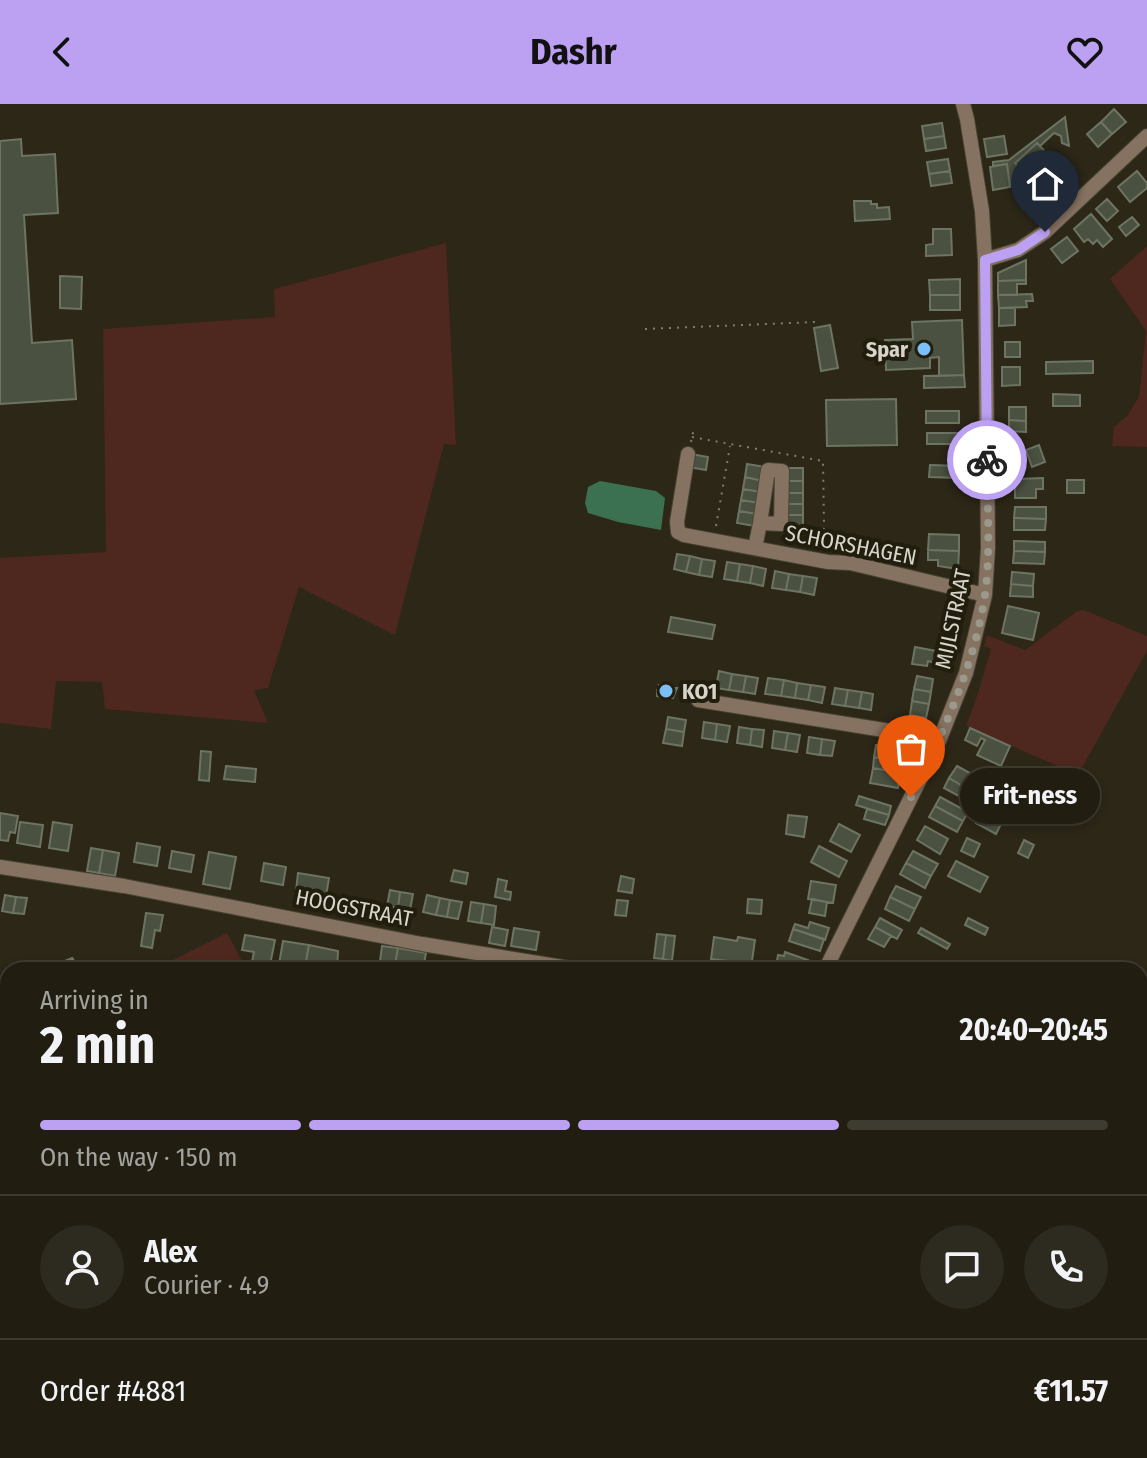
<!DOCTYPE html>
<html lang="en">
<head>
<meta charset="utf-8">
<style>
	body { margin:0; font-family:"Fira Sans Condensed",sans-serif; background:#2d2a1f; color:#f1f3f6; height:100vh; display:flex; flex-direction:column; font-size:30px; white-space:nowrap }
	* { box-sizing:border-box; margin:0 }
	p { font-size:26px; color:#a2a29f }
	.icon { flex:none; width:44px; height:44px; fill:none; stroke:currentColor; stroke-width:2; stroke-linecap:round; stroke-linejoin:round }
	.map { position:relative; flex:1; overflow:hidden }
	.side { position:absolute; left:0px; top:858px; width:1148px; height:496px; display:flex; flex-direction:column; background:#211d11; border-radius:24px 24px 0 0; box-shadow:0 4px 12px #0003,0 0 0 2px #3e3b31 }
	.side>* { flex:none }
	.pin { position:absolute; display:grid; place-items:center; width:68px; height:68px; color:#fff; margin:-82px -34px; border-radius:50% 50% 50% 0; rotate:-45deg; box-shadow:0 0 8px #0007 }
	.pin .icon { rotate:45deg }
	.courier { position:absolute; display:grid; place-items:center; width:80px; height:80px; margin:-40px; border:6px solid #bca0f2; border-radius:50%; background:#fff; color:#222; box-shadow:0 2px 10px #0007 }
	.bubble { position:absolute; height:56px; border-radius:28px; background:#211d11; box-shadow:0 4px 12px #0003,0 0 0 2px #3e3b31; font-size:26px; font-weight:700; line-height:56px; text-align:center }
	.overview em { font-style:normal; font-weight:700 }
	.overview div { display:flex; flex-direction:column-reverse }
	.overview { display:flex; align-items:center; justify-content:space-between; height:136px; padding:0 40px }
	h1 { font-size:52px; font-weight:700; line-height:60px }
	.bar { display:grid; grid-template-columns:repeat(4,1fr); gap:12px 8px; align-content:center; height:96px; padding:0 40px }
	.bar i { height:10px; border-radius:6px; background:#3e3b31 }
	.bar .active { background:#bca0f2 }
	.bar p { grid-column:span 4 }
	.line { display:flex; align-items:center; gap:20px; padding:0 40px; border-top:2px solid #3e3b31 }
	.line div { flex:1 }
	.round { display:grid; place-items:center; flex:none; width:84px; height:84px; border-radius:42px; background:#2d2a1f }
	header { display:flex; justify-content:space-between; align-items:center; height:104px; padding:0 40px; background:#bca0f2; color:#111; font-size:36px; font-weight:700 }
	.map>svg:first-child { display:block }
	.green { fill:#4e271e }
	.water { fill:#3b7150 }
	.building { fill:#4b5140; stroke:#6d7462; stroke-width:2 }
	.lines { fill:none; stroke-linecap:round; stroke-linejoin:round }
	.minor-casing { stroke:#474334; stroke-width:16 }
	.path { stroke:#807d70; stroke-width:2; stroke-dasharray:2 6; stroke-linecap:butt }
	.minor { stroke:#867261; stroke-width:14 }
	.done { stroke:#9b988c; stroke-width:8; stroke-dasharray:0 14.4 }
	.route { stroke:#bca0f2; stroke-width:10 }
	.poi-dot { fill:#7bbef8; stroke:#221e0e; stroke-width:3 }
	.labels { text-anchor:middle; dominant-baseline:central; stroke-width:8; stroke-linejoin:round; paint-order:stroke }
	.poi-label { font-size:22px; font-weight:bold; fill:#d7d5cb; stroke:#221e0e; text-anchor:end }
	.street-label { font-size:22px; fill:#d7d5cb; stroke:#221e0e }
</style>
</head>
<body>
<header><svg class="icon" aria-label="back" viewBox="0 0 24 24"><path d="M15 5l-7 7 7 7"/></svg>Dashr<svg class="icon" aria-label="heart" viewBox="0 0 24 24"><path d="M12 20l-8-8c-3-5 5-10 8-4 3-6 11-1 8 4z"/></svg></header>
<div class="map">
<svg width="1147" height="1354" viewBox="0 0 1147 1354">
	<rect width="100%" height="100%" fill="#2c2717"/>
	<path class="green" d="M446,139l10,202 -12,-1 -49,191 -96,-48 -31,101 -14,2 14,33 -163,-14 -3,-27 -46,-1 -5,48 -51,-6v-165l106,-6 -3,-223 172,-12 -1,-28z
		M1147,142v201l-35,-1 2,-19 13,-11 12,-19 7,-66 -36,-52z
		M1084,506l63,26v15l-69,124 -112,-49 11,-30 14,-47 -7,-3 3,-11 38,15 52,-39z
		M227,829l20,37h-94z
		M8,1177v169h142l4,8h-154v-174z
		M1140,1280l7,2v72h-232l-24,-4 -1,4h-39l2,-8h287z"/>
	<path class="water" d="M600,377l56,10 9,7 -4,32 -43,-8 -30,-9 -3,-10 3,-16z"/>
	<path class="building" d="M1114,5l12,13 -14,12 -11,-12z
		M1065,13l4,29 -7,-3 -1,-7 -7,-3 -14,13 -3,-3 -22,20 13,14 -8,7 -10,1 -3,-21 -14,2v-4l16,-2z
		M1101,18l11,12 -14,13 -11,-13z
		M942,19l2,13 -20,3 -2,-13z
		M944,32l2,12 -20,3 -2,-12z
		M1004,32l3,18 -20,3 -3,-18z
		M21,35l1,17 33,-2 3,59 -34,2 8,128 40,-3 4,59 -76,5v-263z
		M1037,39l31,33 -21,21 -32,-34z
		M948,55l2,12 -21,3 -2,-12z
		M1007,60l3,23 -17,3 -3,-23z
		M950,67l2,12 -21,3 -2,-12z
		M1137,67l10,12v5l-17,14 -12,-15z
		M1107,95l11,12 -11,10 -11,-12z
		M854,97h17v3h6v4l12,-1 1,12 -35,2z
		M1091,110l21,25 -9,8 -6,-7 -4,4 -5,-5 -4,3 -10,-13z
		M1132,113l7,8 -13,11 -7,-9z
		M933,125h18l1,26 -26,1v-11l7,-1z
		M1067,133l11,14 -16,12 -11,-14z
		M1026,156v20l-28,1v-8z
		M60,172l22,1 -1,32 -21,-1z
		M960,175v16h-30l-1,-15z
		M1026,176v4h-9v11h-19v-14z
		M1032,190l1,7h-7l1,6 -28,1 -1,-13z
		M930,191h30v15h-30z
		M999,204h16v17l-16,1z
		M962,216l2,55 -25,1v-19l-9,1v10l-44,2 -1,-30 28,-1 -1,-17z
		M830,221l8,43 -17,3 -7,-43z
		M1005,238h15v15h-15z
		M1093,257v12l-47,1v-12z
		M1002,263h18v18l-18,1z
		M964,271l1,12 -41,1v-12z
		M1053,290l27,1v11h-27z
		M896,295l1,46 -70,1 -1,-46z
		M1009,303h17v14l-17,-1z
		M926,307h33v12h-33z
		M1009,316l17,1v11l-17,-1z
		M927,329h32v11h-32z
		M1039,341l6,17 -13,5 -6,-17z
		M691,350l17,3 -2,13 -18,-3z
		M1023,350v19h-23l-1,-18z
		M747,360l18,3 -2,14 -18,-4z
		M930,361l30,1 -1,12 -30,-1z
		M785,364h18v13h-18z
		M745,373l18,4 -2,11 -18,-3z
		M1043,374v11h-7v9h-21v-19z
		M1067,376h17v13h-17z
		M785,377h18v12h-18z
		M743,385l18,3 -2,11 -18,-3z
		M785,389h18v11h-18z
		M741,396l18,3 -2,11 -18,-3z
		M785,400h18v11h-18z
		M1015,403h31v12l-32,-1z
		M739,407l18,3 -2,12 -18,-3z
		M785,411h18v12h-18z
		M1014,414l32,1 -1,11h-31z
		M929,430l30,1v16l-31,-1z
		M1014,437l31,1v10l-31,-1z
		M928,446l31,1 -1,18 -20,-3v-6h-10z
		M1014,447l31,1 -1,12 -31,-1z
		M677,450l13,2 -4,16 -12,-3z
		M690,452l12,3 -3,16 -13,-3z
		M702,455l13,2 -3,16 -13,-2z
		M727,458l13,2 -3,17 -13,-2z
		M740,460l13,2 -3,17 -13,-2z
		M753,462l13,3 -3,17 -13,-3z
		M775,467l14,3 -3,16 -14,-2z
		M1012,468l22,2 -1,12 -22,-2z
		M789,470l14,2 -3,16 -14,-2z
		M803,472l14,2 -3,17 -14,-3z
		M1011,480l22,2v11l-23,-1z
		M1008,502l31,7 -6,27 -31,-7z
		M671,513l44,8 -3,14 -44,-7z
		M915,543l27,5 -3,12 -11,-3 -1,5 -15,-2z
		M719,567l13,3 -3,16 -13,-2z
		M732,570l14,2 -3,16 -14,-2z
		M746,572l12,2 -3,16 -12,-2z
		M917,572l16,3 -2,13 -17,-3z
		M768,574l16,2 -3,16 -16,-2z
		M784,576l13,3 -2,15 -14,-2z
		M797,579l14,2 -3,15 -13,-2z
		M665,580l1,4h11l-4,10h-10l-6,-2v-6l3,-1 -1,-4z
		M811,581l14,2 -3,16 -14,-3z
		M835,584l13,2 -3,16 -13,-2z
		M914,585l17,3 -2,12 -17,-3z
		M848,586l14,2 -3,16 -14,-2z
		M862,588l11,2 -2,16 -12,-2z
		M912,597l17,3 -3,14 -16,-3z
		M668,613l18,3 -2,12 -18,-3z
		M704,618l13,2 -2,16 -13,-2z
		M717,620l13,2 -3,16 -12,-2z
		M739,623l13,2 -2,16 -13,-2z
		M970,624l40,18 -9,20 -24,-11 8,-15 -4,-2 -4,8 -12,-6z
		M666,625l18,3 -2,14 -19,-3z
		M752,625l12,1 -2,17 -12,-2z
		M774,627l14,2 -3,17 -13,-2z
		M788,629l12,2 -3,17 -12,-2z
		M809,633l13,2 -2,16 -13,-2z
		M822,635l13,2 -3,15 -12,-1z
		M876,641l29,4 -2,13 -29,-5z
		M201,647l10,1 -2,29 -10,-1z
		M874,653l29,5 -2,11 -28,-5z
		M226,662l30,3 -1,13 -31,-3z
		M957,662l22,12 -8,13 -22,-13z
		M873,664l28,5 -3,15 -28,-5z
		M949,674l22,13 -5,9 -22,-12z
		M859,692l32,10 -2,9 -33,-10z
		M940,693l28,15 -5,9 -28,-15z
		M935,702l28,15 -6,11 -28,-15z
		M867,705l22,6 -4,10 -21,-6z
		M983,706l20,10 -7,14 -20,-11z
		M0,709l18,3 -3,17 -5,-1 -2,9 -8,-1z
		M788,711l19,2 -3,20 -18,-3z
		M20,718l23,3 -3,22 -23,-4z
		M53,718l19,3 -4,26 -19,-3z
		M839,720l21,11 -9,17 -21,-11z
		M925,722l23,13 -8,15 -23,-14z
		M967,734l13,6 -6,13 -13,-6z
		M1024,736l10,5 -6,13 -10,-5z
		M137,739l23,4 -3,19 -23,-4z
		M819,742l28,15 -8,16 -28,-15z
		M91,744l12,2 -4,23 -12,-2z
		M103,746l16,3 -4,23 -16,-3z
		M172,747l22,4 -3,17 -22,-4z
		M913,747l25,13 -7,12 -25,-13z
		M209,748l27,5 -6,32 -27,-5z
		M956,757l32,16 -8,15 -32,-16z
		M264,759l22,4 -3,18 -22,-4z
		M906,759l25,13 -6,12 -25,-14z
		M454,766l14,3 -2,11 -15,-3z
		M298,769l31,5 -3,18 -30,-5z
		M621,772l13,3 -2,14 -14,-2z
		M498,775l9,2 -2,10 6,1 -1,8 -15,-3z
		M811,777l25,4 -3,18 -25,-4z
		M896,782l25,11 -6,12 -25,-12z
		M390,786l10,2 -2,16 -11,-2z
		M400,788l13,2 -3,16 -12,-2z
		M5,791l11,2 -3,16 -11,-2z
		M427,791l13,3 -4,17 -13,-3z
		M16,793l11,1 -3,16 -11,-1z
		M890,793l25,12 -6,12 -24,-12z
		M440,794l10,2 -3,17 -11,-2z
		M748,795l14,1 -1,14 -14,-1z
		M812,795l15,3 -2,14 -16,-3z
		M450,796l12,2 -4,17 -11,-2z
		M617,796l11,1 -2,15 -11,-1z
		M471,798l13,2 -3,19 -13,-2z
		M484,800l12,2 -2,19 -13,-2z
		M146,809l17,2 -3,16 -5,-1 -3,18 -11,-2z
		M880,814l22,12 -5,9 -22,-12z
		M968,814l20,10 -3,7 -20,-10z
		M810,818l19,6 -4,12 -32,-11 2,-5 13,4z
		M492,823l16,3 -3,16 -16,-3z
		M875,823l16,9 -7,11 -16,-8z
		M514,824l25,4 -3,18 -25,-4z
		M921,824l29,16 -3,5 -29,-16z
		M793,825l31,10 -4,12 -31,-10z
		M657,830l9,1 -3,24 -9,-1z
		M245,831l30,5 -5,25 -18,-3 2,-10 -12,-2z
		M666,831l9,1 -3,25 -9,-2z
		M714,833l23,4 1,-4 17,3 -4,28 -14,-2v-4l-26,-3z
		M283,837l26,4 -3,16 5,1 -1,8 -21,-4 -1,4h-10z
		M309,841l29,6 -1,19h-27l1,-8 -5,-1z
		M382,842l16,2 -3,16 -15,-3z
		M398,844l28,5 -3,16 -28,-5z
		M785,848l23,8 -1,2h-3l-1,8 -27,-4 2,-11 6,1z
		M72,854l5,12h-34z
		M73,855l5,11h-32z
		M8,926v126l-8,4v-127z
		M1140,1188l7,3 -1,27 -6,-2z
		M238,1346h24l-4,8h-14l-8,-4z"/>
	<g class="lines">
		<defs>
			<path id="minor" d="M985,156l33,-10 27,-18 102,-96
				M688,350l-11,68 1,10 6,3 144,27 22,1 135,32
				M755,444l5,-25 21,1 1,-53 -14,-1 -8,53
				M698,596l192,31 49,10
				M0,763l124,19 298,58 159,26
				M825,866l114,-229 27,-68 19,-78 3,-47 -3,-288 -3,-49 -15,-92 -4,-15
				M1140,1016l7,3
				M505,1346l3,8
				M306,1354l5,-8"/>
		</defs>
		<use href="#minor" class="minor-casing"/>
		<path class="path" d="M645,225l170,-7
			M692,333l131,24 1,65 -3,21
			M691,338l3,-14
			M716,422l14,-80
			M590,858l51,8"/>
		<use href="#minor" class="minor"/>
	</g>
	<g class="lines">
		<path class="done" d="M911,693c32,-64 63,-130 74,-202 6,-44 2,-91 2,-135"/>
		<path class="route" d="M987,356l-2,-200 33,-10 27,-18"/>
	</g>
	<g class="poi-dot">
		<circle cx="924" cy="245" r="8"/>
		<circle cx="666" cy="587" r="8"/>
	</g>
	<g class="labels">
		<g class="poi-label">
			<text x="908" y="245">Spar</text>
			<text x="682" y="587" text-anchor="start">KO1</text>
		</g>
		<g class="street-label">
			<text transform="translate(851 441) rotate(11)">SCHORSHAGEN</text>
			<text transform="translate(953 515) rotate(-78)">MIJLSTRAAT</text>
			<text transform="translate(354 804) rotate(11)">HOOGSTRAAT</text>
		</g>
	</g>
</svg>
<div class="pin" style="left:911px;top:693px;background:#ea580c"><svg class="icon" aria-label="bag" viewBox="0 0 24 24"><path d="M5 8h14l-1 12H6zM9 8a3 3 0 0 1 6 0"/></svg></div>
<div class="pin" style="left:1045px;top:128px;background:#1f2937"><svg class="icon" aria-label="home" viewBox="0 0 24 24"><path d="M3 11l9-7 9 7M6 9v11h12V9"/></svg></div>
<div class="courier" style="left:987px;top:356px"><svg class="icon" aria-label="bike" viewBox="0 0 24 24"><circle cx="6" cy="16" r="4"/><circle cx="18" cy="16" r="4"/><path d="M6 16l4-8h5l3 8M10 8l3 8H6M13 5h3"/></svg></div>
<div class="bubble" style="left:960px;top:664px;width:140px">Frit-ness</div>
<section class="side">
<div class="overview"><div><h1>2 min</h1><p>Arriving in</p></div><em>20:40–20:45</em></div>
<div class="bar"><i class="active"></i><i class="active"></i><i class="active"></i><i></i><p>On the way · 150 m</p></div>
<div class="line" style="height:144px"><a class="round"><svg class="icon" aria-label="person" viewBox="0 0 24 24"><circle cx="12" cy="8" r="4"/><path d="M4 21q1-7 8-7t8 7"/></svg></a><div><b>Alex</b><p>Courier · 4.9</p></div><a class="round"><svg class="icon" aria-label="chat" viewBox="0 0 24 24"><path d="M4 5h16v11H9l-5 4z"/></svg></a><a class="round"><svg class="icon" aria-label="phone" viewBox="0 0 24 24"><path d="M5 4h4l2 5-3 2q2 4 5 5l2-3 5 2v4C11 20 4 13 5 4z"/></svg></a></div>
<div class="line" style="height:104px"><div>Order #4881</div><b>€11.57</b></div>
</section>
</div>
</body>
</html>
